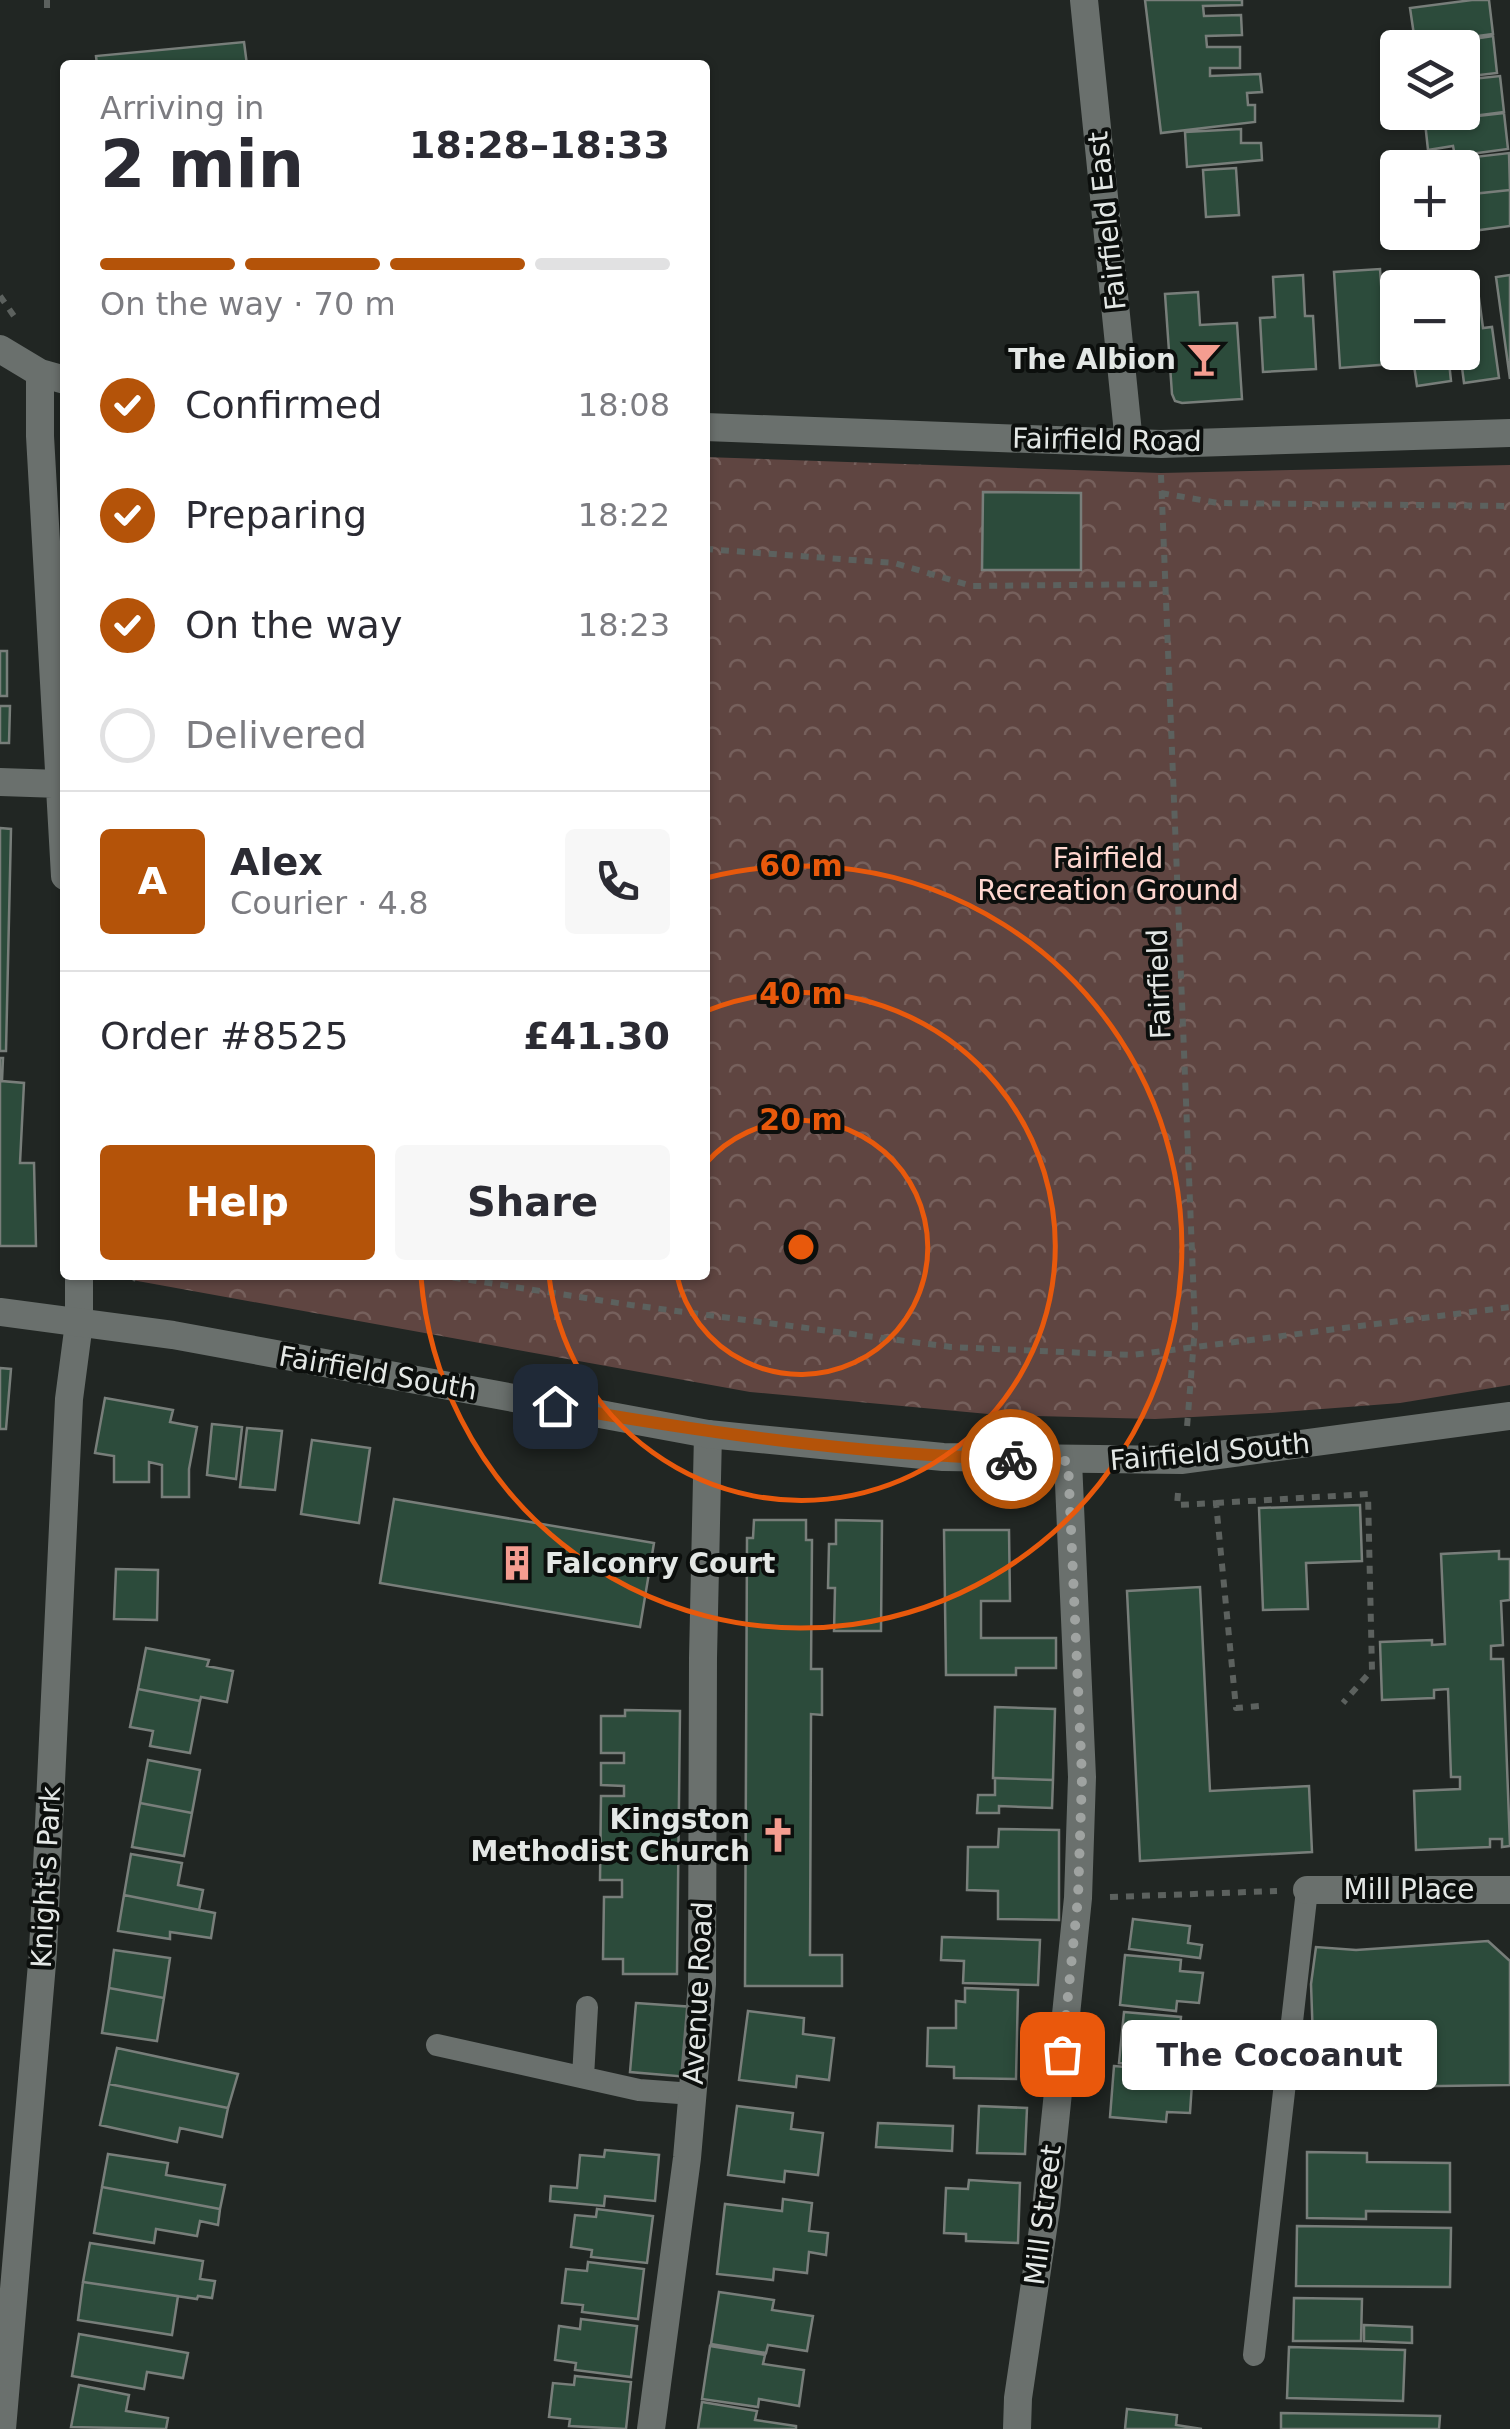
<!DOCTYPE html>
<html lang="en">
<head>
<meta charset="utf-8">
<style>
	body { margin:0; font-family:"DejaVu Sans",sans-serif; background:#f7f7f7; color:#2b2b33; height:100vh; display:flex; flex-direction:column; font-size:38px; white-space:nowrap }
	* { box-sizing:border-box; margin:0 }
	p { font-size:32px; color:#7c7c81 }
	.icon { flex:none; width:55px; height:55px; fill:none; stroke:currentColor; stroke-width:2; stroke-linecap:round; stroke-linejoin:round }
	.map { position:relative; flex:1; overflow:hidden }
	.panel { position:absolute; left:60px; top:60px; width:650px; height:1220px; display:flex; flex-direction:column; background:#fff; border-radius:10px; box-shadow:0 2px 8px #0004 }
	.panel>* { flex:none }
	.tools { position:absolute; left:1380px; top:30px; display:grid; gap:20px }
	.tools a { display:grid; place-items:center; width:100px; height:100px; border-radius:10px; background:#fff; box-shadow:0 2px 8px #0004; font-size:50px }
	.pin { position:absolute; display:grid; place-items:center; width:85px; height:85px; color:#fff; margin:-42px; border-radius:20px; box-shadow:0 5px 15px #0006 }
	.courier { position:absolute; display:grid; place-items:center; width:100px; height:100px; margin:-50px; border:8px solid #b45309; border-radius:50%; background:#fff; color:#222; box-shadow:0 2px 12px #0007 }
	.bubble { position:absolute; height:70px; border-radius:10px; background:#fff; box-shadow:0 2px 8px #0004; font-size:32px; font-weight:700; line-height:70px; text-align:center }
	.headline em { font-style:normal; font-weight:700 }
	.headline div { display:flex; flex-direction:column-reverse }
	.headline { display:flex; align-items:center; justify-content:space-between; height:170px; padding:0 40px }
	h1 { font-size:65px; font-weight:700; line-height:75px }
	.bar { display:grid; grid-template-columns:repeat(4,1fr); gap:15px 10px; align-content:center; height:120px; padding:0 40px }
	.bar i { height:12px; border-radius:8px; background:#e1e1e2 }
	.bar .on { background:#b45309 }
	.bar p { grid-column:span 4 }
	.line { display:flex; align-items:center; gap:25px; padding:0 40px; border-top:2px solid #e1e1e2 }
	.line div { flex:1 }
	.round { display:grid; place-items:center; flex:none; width:105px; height:105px; border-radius:10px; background:#f7f7f7 }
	ol { padding:0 40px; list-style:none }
	li { display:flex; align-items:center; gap:30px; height:110px }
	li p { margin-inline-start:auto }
	li .icon { padding:10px; border-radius:50%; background:#b45309; color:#fff; stroke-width:4 }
	li:last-child { color:#7c7c81 }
	li i { width:55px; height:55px; border:5px solid #e1e1e2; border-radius:50% }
	.action { display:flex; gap:20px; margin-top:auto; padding:20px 40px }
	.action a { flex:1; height:115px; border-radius:10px; background:#b45309; color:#fff; font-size:40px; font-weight:700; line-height:115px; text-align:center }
	.action a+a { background:#f7f7f7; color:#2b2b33 }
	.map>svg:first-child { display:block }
	.park { fill:url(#park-crowns) }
	.building { fill:#2c4b3b; stroke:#787e7a; stroke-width:2.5 }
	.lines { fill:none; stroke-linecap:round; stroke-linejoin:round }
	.path { stroke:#5c615e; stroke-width:6; stroke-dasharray:8 8; stroke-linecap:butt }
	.service { stroke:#6a706d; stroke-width:22 }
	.minor { stroke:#6a706d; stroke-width:28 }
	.tertiary { stroke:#6a706d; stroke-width:28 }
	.done { stroke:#9fa3a1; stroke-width:10; stroke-dasharray:0 18 }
	.route { stroke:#b45309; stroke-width:12 }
	.ring { fill:none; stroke:#e8590c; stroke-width:5 }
	.labels { text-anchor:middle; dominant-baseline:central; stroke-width:8; stroke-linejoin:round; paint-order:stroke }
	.street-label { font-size:28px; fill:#e3e7e5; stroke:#0c0f0d }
	.poi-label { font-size:28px; font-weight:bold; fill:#e3e7e5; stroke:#0c0f0d; text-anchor:end }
	.park-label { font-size:28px; fill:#ffd7d0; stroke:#0c0f0d }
	.centre { fill:#e8590c; stroke:#0c0f0d; stroke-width:5 }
	.ring-label { font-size:30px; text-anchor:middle; font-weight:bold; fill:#e8590c; stroke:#0c0f0d; stroke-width:8; stroke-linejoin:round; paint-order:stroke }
</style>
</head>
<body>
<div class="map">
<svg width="1510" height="2429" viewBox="0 0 1510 2429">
	<defs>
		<pattern id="park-crowns" width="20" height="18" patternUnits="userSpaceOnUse" patternTransform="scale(2.5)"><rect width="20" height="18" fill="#5f4541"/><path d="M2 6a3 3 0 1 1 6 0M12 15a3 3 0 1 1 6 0" fill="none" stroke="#76605c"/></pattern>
	</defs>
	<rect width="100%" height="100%" fill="#212623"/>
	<path class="park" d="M705,457l456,16 349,-8v920l-110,18 -131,10 -114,6 -156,-4 -249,-23 -618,-112v-5h573z"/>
	<path class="building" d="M1145,0h97v5l-39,1 1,10 37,-1 1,20 -36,1 1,11h33v21h-30v8l50,-2 2,18 -15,1 1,12h7v17l-94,11z
		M1472,0h17l4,34 -53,7 -2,-9 -24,3 -4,-27z
		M1493,36l4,37 -35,4v-29h-48z
		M244,42l3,23h-150l-1,-9z
		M1500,76l4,36 -54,7 -1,-7h13v-32z
		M1504,113l4,36 -53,7 -2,-10 -25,4 -3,-28z
		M1241,129v14h20l1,17 -75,7 -2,-35z
		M1509,153l1,37 -48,5v-27h-31l-1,-6z
		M1236,168l3,47 -33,2 -3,-47z
		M1510,190v36l-45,6 -3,-37z
		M1380,269l3,44h6l3,51 -52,4 -6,-96z
		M1303,275l2,41h8l3,53 -53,3 -3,-54 15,-1 -2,-40z
		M1510,275v104l-14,-102z
		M1476,276l7,52 9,-1 7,51 -35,5 -4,-31h2v-64h-12l-1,-8z
		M1198,292l2,33 37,-2 5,76 -60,4 -7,-2 -3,-7 -7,-100z
		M1412,352h36l3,29 -34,5z
		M983,492l98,1v77h-99z
		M0,651h7v45h-7z
		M0,706h10l-1,37h-9z
		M0,828l11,1 -5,222h-6z
		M0,1058h3l-1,23 22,2 -4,80h14l2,83h-36z
		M0,1368l11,1 -5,60h-6z
		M105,1398l68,12 -3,12 27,5 -8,42v28h-27v-32l-13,-3v20h-35v-26l-19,-3z
		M212,1424l30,3 -6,52 -29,-4z
		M247,1428l35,3 -7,59 -35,-3z
		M312,1440l58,8 -11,75 -58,-9z
		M394,1499l260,44 -14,84 -260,-44z
		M1360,1505l2,56 -56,2 2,46 -45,1 -4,-102z
		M754,1520h52v20h6l-1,129h11v46l-11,-1 -1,241h32v31h-97l2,-448h6z
		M836,1520l46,1 -1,110h-47l1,-43h-7l1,-44h7z
		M944,1530h65l1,71h-29v37h75v30h-40v7h-70z
		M1499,1551v8h11v41l-9,1 2,44 -12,1v13h12l7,187 -8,1v-8h-12v8l-74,3 -2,-59 46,-2v-12h-9l-3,-88 -14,1v8l-52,2 -2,-58 52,-2v5l13,-1 -4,-90z
		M116,1569l42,1 -1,50 -43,-1z
		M1200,1587l10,204 99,-5 3,66 -172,9 -13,-270z
		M146,1648l63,12 -2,6 26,5 -6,31 -26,-5 -1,4 -62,-12z
		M138,1689l62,12 -10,52 -40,-7 3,-15 -23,-4z
		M995,1707l60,2 -2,71 -60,-2z
		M625,1710l55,1 -3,263h-54v-15h-20l1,-62h18v-17h-22l1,-84h23v-10l-23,-1v-22h23v-10h-23v-37h24z
		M148,1760l52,10 -8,43 -52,-10z
		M995,1778l58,2 -1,28 -53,-2v7h-22l1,-18h17z
		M140,1803l52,10 -8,43 -52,-9z
		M999,1829l60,1v90l-61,-1v-28l-31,-1 1,-43h30z
		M131,1854l51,9 -4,22 25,5 -4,20 -75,-15z
		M124,1895l91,18 -4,25 -41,-6v7l-52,-8z
		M1133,1919l57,7 -2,17 14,2 -2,13 -71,-9z
		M942,1937l98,3 -2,45 -75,-2 1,-22 -23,-1z
		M1488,1941l22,20v124l-139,2v-10l-41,1 -16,-10 -3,-84 5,-37 40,3z
		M114,1950l56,8 -6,40 -55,-10z
		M1125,1955l56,5 -1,11 23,2 -4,30 -22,-2 -1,10 -56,-6z
		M109,1988l55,10 -7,43 -55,-8z
		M965,1988l53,2 -2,89 -62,-1v-11l-27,-1 1,-38h28v-27l9,1z
		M636,2003l58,4 -6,70 -58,-5z
		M748,2011l56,7 -1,16 31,4 -5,42 -32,-4 -1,11 -57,-7z
		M1124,2012l57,5 -1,11 22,2 -3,30 -23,-2v10l-57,-5z
		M117,2048l121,26 -10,34 -119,-24z
		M1114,2066l56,5 -1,11 23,1 -2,30 -23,-1 -1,10 -56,-5z
		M109,2084l119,24 -6,29 -42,-9 -3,14 -77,-17z
		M737,2106l56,7 -2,16 32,4 -5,42 -33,-4 -1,11 -56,-7z
		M979,2106l48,2 -2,46 -48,-1z
		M878,2123l75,3 -1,25 -76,-4z
		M605,2150l54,5 -4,46 -50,-5 -1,10 -54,-5 1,-15 26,2 3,-33 24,2z
		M1307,2152l60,1v9l83,1v49l-84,-1v8l-59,-1z
		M108,2154l60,9 -2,12 59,10 -5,24 -118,-22z
		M969,2180l51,3 -2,60 -52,-2v-7l-22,-1 2,-45 22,1z
		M102,2187l118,22 -2,16 -18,-4 -3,15 -41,-7 -2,14 -60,-10z
		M783,2199l29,4 -3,28 19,2 -2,22 -17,-3 -2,21 -33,-4 -1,11 -56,-6 8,-70 57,7z
		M597,2209l56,7 -6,47 -56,-6 1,-7 -21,-3 4,-32 21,2z
		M1297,2226l154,2 -1,59 -154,-1z
		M90,2243l113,18 -3,18 15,2 -3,17 -14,-2 -1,3 -114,-17z
		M588,2262l56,7 -6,50 -56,-7 1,-7 -21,-2 4,-34 21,2z
		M83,2282l95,14 -6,39 -94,-15z
		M719,2292l55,8 -2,10 41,6 -6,35 -39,-6 -2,8 -55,-9z
		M1294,2298l68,1 -1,42h-68z
		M581,2319l56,7 -6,51 -56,-7 1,-7 -21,-3 4,-34 21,3z
		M1364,2325l48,2v16l-48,-2z
		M79,2334l109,19 -5,25 -36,-6 -3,17 -72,-13z
		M710,2346l55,9 -2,9 41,6 -5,36 -40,-7 -1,8 -56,-8z
		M1289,2347l116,3 -2,51 -116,-3z
		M575,2376l56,6 -5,47 -57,-3 1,-7 -21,-2 4,-34 21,2z
		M79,2385l50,10 -3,16 42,7 -2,11 -95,-2z
		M702,2402l55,9 -2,9 41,6v3h-98z
		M1127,2409l50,6 -1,10 26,4h-77z
		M1281,2413l159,3 -1,13h-158z"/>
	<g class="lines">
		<path class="path" d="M47,0v10
			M0,296l14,20
			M1161,475l34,852 -8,100
			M1161,493l57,10 292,3
			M705,549l189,14 78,23 193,-2
			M437,1275l194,30 320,42 181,8 378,-48
			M132,1280l4,-5
			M1178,1493l-1,12 39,-2 20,205 23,-2
			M1216,1503l152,-9 4,176 -29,33
			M1110,1897l167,-6"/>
		<path class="service" d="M437,2045l202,45 54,4
			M583,2077l4,-70
			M1254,2355l53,-465"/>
		<path class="minor" d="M1084,0l45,443
			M0,349l40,24 25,7
			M40,373v63l25,440
			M705,427l456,17 349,-11
			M0,782l60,2
			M1307,1890h203
			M2,2429l41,-477 26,-553 10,-76v-48
			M651,2429l36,-271 15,-174 1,-326 5,-224
			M1017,2429l1,-31 28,-189 32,-311 4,-121 -14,-316"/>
		<path class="tertiary" d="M0,1312l173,23 535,99 235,23 238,3 329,-44"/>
	</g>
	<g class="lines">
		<path class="done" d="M1011,1459l57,2 14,316 -4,121 -16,156"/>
		<path class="route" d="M555,1406c153,27 300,48 456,53"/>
	</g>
	<g class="ring">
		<path d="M705 1164A127 127 0 1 1 677 1276"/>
		<path d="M706 1011A254 254 0 1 1 549 1276"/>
		<path d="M706 878A381 381 0 1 1 421 1277"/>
	</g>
	<defs>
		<symbol id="bar-bare" viewBox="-9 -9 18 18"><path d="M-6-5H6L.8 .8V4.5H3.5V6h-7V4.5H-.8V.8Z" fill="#f59d90" stroke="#0c0f0d" stroke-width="2.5" paint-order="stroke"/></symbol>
		<symbol id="building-bare" viewBox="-9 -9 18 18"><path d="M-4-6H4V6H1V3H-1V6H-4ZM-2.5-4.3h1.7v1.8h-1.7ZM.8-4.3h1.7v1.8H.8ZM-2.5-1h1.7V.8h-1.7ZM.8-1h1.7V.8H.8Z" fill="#f59d90" stroke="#0c0f0d" stroke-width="2.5" paint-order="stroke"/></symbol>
		<symbol id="church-bare" viewBox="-9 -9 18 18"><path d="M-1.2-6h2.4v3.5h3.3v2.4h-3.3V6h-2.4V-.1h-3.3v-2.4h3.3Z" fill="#f59d90" stroke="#0c0f0d" stroke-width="2.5" paint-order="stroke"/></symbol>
	</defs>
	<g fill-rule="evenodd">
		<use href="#bar-bare" x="1179" y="334" width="50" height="50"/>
		<use href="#building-bare" x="492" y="1538" width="50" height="50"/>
		<use href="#church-bare" x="753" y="1810" width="50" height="50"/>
	</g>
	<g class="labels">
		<g class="street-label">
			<text transform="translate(1107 221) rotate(-96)">Fairfield East</text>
			<text transform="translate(1107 440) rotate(1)">Fairfield Road</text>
			<text transform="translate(1159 984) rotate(-92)">Fairfield</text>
			<text transform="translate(378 1373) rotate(10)">Fairfield South</text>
			<text transform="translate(1210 1452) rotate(-5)">Fairfield South</text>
			<text transform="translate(46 1877) rotate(-87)">Knight's Park</text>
			<text x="1409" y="1889">Mill Place</text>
			<text transform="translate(698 1993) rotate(-87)">Avenue Road</text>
			<text transform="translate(1043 2215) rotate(-83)">Mill Street</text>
		</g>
		<g class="poi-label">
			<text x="1176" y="359">The Albion</text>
			<text x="545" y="1563" text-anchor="start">Falconry Court</text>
			<text x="750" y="1819">Kingston<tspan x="750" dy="32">Methodist Church</tspan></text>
		</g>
		<g class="park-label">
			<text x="1108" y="858">Fairfield<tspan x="1108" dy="32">Recreation Ground</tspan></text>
		</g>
	</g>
	<circle cx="801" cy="1247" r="15" class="centre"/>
	<g class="ring-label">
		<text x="801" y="876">60 m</text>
		<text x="801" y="1004">40 m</text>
		<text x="801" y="1130">20 m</text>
	</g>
</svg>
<div class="tools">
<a><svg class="icon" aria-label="layers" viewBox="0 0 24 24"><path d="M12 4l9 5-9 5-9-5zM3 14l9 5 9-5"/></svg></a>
<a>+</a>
<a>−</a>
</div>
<div class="pin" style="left:1062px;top:2054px;background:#ea580c"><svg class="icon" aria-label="bag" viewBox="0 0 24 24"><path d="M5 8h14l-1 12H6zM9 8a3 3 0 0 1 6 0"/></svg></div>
<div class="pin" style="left:555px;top:1406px;background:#1f2937"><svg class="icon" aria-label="home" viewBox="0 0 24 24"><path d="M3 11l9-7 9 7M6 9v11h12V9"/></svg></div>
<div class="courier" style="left:1011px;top:1459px"><svg class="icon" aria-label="bike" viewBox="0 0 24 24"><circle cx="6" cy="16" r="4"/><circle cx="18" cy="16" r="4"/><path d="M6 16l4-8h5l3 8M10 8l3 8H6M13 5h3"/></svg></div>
<div class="bubble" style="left:1122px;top:2020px;width:315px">The Cocoanut</div>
<section class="panel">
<div class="headline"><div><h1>2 min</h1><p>Arriving in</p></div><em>18:28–18:33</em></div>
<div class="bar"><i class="on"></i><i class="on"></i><i class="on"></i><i></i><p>On the way · 70 m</p></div>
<ol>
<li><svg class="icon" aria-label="check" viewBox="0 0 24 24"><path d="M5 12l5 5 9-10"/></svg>Confirmed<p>18:08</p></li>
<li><svg class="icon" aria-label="check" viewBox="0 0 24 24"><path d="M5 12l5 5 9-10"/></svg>Preparing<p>18:22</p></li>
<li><svg class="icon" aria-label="check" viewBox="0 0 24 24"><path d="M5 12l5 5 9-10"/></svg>On the way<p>18:23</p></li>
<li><i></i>Delivered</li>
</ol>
<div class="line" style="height:180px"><b class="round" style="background:#b45309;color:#fff">A</b><div><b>Alex</b><p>Courier · 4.8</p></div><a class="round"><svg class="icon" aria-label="phone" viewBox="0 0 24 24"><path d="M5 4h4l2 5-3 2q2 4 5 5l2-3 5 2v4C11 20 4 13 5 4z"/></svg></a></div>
<div class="line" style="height:130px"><div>Order #8525</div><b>£41.30</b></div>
<div class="action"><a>Help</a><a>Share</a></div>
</section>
</div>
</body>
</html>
